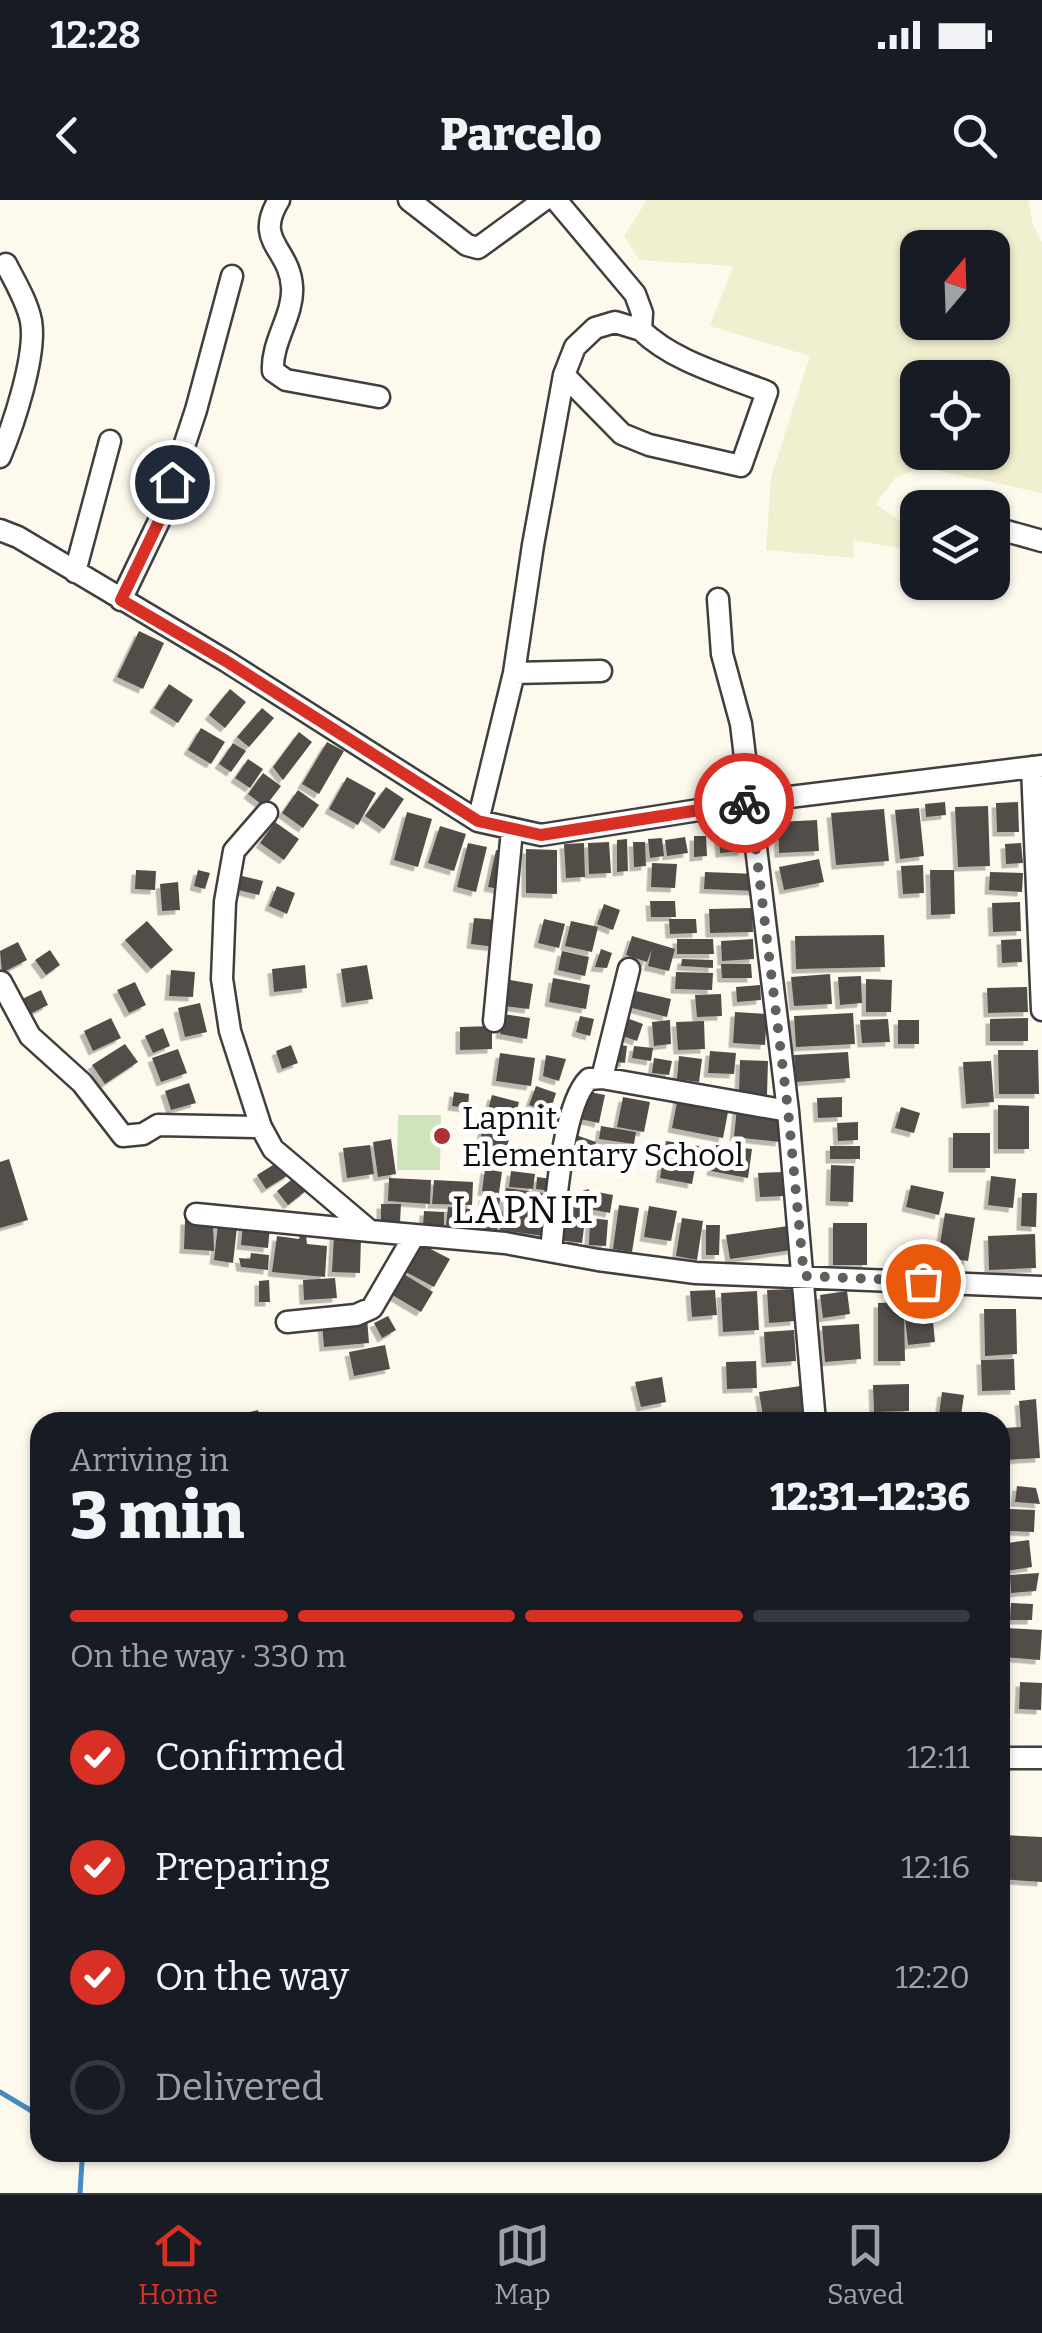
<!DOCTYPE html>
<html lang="en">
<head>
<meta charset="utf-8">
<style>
	body { margin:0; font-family:Bitter,serif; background:#242831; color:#f1f3f6; height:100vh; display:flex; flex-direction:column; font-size:38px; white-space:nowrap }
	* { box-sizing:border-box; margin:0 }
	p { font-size:32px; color:#9ea1a6 }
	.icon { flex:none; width:55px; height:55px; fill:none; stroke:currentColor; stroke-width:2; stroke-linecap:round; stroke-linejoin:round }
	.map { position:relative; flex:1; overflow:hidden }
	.drawer { position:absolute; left:30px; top:1212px; width:980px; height:750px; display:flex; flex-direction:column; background:#171b24; border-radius:30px; box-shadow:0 2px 8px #0004 }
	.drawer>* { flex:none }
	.needle { width:65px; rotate:19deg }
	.fabs { position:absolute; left:900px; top:30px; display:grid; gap:20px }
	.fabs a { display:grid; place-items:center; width:110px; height:110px; border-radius:20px; background:#171b24; box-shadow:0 2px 8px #0004; font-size:50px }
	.pin { position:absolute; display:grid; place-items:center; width:85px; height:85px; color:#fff; margin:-42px; border:5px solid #fff; border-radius:50%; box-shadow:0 2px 10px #0007 }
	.courier { position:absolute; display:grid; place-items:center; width:100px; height:100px; margin:-50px; border:8px solid #d93025; border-radius:50%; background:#fff; color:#222; box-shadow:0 2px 12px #0007 }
	.headline em { font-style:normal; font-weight:800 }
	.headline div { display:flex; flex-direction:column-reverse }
	.headline { display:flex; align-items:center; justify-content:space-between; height:170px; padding:0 40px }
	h1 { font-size:65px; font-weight:800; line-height:75px }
	.bar { display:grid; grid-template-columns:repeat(4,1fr); gap:15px 10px; align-content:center; height:120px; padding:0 40px }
	.bar i { height:12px; border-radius:8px; background:#363941 }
	.bar .active { background:#d93025 }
	.bar p { grid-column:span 4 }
	ol { padding:0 40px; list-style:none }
	li { display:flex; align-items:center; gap:30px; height:110px }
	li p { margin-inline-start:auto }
	li .icon { padding:10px; border-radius:50%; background:#d93025; color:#fff; stroke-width:4 }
	li:last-child { color:#9ea1a6 }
	li i { width:55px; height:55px; border:5px solid #363941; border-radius:50% }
	.status { display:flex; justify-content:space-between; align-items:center; height:70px; padding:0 50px; background:#171b24; direction:ltr }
	.status svg { height:28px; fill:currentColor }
	header { display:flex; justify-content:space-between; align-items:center; height:130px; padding:0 40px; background:#171b24; font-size:45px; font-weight:800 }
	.tabs { display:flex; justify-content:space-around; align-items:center; height:140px; border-top:2px solid #363941; background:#171b24; font-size:28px; color:#9ea1a6 }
	.tabs a { display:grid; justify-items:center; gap:5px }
	.tabs .active { color:#d93025 }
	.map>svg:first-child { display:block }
	.farmland { fill:#f0efcf; fill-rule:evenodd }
	.green { fill:#cee4ba }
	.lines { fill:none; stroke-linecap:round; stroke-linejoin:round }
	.stream { stroke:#458bbf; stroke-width:5 }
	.building { fill:#534e49; filter:url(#shadow) }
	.minor-casing { stroke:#3f3f3f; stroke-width:25 }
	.minor { stroke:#fff; stroke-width:20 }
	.done { stroke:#605f5b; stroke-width:10; stroke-dasharray:0 18 }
	.route { stroke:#d93025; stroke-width:12 }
	.poi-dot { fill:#ad3234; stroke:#fff; stroke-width:4 }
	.labels { text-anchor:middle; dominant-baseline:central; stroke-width:10; stroke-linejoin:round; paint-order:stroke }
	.poi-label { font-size:32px; fill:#0c0c0c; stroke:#fff; text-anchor:start }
	.quarter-label { font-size:38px; letter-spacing:2.5px; fill:#0c0c0c; stroke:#fff }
</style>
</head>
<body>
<div class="status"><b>12:28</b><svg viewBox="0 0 49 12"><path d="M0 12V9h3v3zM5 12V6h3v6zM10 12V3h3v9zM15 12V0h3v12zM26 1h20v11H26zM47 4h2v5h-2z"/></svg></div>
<header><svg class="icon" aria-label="back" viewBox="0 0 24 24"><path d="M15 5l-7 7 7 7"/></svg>Parcelo<svg class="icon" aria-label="search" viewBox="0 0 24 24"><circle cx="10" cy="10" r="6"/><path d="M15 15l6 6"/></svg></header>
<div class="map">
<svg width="1042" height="1993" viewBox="0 0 1042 1993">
	<defs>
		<filter id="shadow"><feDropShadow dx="-4.5" dy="4.5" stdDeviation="0" flood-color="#0004"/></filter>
	</defs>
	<rect width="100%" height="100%" fill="#fdfaed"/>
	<path class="farmland" d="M647,0h381l5,25 9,17v251l-121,-26 -26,11 -19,26 41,29v3l-9,-1 -2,14 -53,-9 1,18 -88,-8 5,-73 39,-121 -100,-30 23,-60 -94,-6 -15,-24zM918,48h74v74h-74zM918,178h74v74h-74z"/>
	<path class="green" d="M398,915h43l-1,55h-43z"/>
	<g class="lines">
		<path class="stream" d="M0,1892l40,24
			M76,1952l6,9 -2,32"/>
	</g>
	<path class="building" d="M139,431l25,12 -21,46 -26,-12z
		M169,484l24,16 -15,23 -24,-15z
		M230,489l16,13 -21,26 -16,-13z
		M262,508l12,10 -25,29 -12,-10z
		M201,528l24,14 -14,22 -23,-14z
		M299,532l13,10 -29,38 -10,-13z
		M327,542l17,9 -25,43 -17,-10z
		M233,543l13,8 -15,21 -12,-8z
		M248,559l15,10 -13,19 -15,-10z
		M263,573l18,13 -16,21 -17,-13z
		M347,577l29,16 -18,32 -29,-16z
		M386,587l18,12 -20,30 -19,-13z
		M298,590l21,15 -16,23 -21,-15z
		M945,602l1,13 -20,2 -1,-13z
		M1018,602l1,30h-22l-1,-29z
		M988,606l2,60 -32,1 -3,-60z
		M919,608l5,48 -24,3 -5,-49z
		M884,609l5,52 -53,4 -5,-52z
		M407,612l25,7 -14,48 -24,-7z
		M817,620l2,31 -40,2 -1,-31z
		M275,622l24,17 -15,21 -24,-17z
		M440,626l26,8 -12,37 -26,-8z
		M741,626l2,25 -23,2 -2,-25z
		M694,636h12l1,20 -13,1z
		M685,637l3,16 -21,3 -2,-16z
		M662,638l2,18 -14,2 -2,-19z
		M627,639l1,32 -11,1v-32z
		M609,642l2,31 -22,1 -1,-31z
		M633,642h12l1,24 -12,1z
		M468,643l19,4 -11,45 -19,-5z
		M584,643l1,34 -19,1 -2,-34z
		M1021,643l2,20 -17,1 -1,-20z
		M526,649l31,1v44l-31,-1z
		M496,650l11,3 -8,36 -11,-2z
		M819,659l5,23 -40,8 -5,-23z
		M652,663l25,1 -2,24 -24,-1z
		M923,665l1,28 -21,1 -2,-28z
		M136,670l20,1 -1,19 -20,-1z
		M198,670l12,3 -5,16 -11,-3z
		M930,670h24l1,44 -24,1z
		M705,672l52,2 -1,17 -52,-2z
		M990,672l33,1 -1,19 -33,-2z
		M234,674l29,7 -4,14 -29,-7z
		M178,682l2,28 -18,1 -2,-27z
		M277,686l18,7 -8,21 -18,-8z
		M650,701h25l1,16h-25z
		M1020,702l1,29 -28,1 -1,-29z
		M604,704l16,6 -7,20 -16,-6z
		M752,708l1,24 -43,1 -1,-24z
		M474,718l24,2 -2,27 -25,-3z
		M544,719l21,5 -6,24 -21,-5z
		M669,719h27l1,14 -27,1z
		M147,721l26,29 -22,19 -26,-29z
		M571,721l27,6 -6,25 -27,-6z
		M884,735l1,32 -89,2 -1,-33z
		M632,736l43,13 -6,22 -21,-5 4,-17 -5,13 -21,-7z
		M677,739h36l1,15h-37z
		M753,739l1,20 -32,2 -1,-20z
		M1021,739l1,23 -20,1 -1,-23z
		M18,742l9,18 -25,13 -2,-22z
		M601,749l11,4 -5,15 -12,-1z
		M50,750l10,15 -14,10 -11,-15z
		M562,751l27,6 -4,19 -27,-6z
		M682,759l31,1v8l-32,-2z
		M721,764h30l1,14h-30z
		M305,765l2,23 -33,4 -2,-23z
		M367,765l6,34 -27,4 -5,-34z
		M171,770l24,2 -2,25 -24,-1z
		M676,772l37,1 -1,17 -37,-1z
		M830,774l2,30 -38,2 -3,-29z
		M861,776l1,27 -22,2 -2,-28z
		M553,778l37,7 -4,24 -37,-7z
		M866,779l26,1 -1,32h-25z
		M510,780l23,4 -4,25 -24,-3z
		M135,782l11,23 -17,8 -12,-23z
		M760,785l1,15 -24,2 -1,-15z
		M1027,787l1,25 -40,1 -1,-25z
		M41,790l7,15 -22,11 -8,-15z
		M636,791l35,8 -4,18 -35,-9z
		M721,794l1,22 -25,1 -2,-22z
		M200,803l7,29 -22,5 -7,-29z
		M735,812l32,2 -2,31 -32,-2z
		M853,813l2,31 -59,3 -2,-31z
		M503,814l27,4 -3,21 -27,-5z
		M580,816l14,3 -4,17 -14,-4z
		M624,817l19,7 -6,17 -20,-7z
		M111,818l10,20 -28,13 -9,-20z
		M1028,818v23h-38v-22z
		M888,819l2,23 -28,1 -2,-23z
		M670,820l1,24 -17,2 -2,-24z
		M898,820h21v24h-21z
		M704,821l1,28 -27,1 -2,-28z
		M492,826v23l-32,1v-23z
		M163,828l7,18 -17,7 -8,-17z
		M125,844l13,18 -33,22 -13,-19z
		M613,844l14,2 -2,17 -15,-2z
		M291,845l7,18 -16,6 -6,-18z
		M634,846l19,2 -2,13 -19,-3z
		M178,849l9,24 -26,9 -9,-24z
		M998,850h40l1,44h-40z
		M710,851l26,2 -2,21 -26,-1z
		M848,852l2,26 -54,4 -2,-27z
		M500,853l35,5 -4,28 -35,-5z
		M546,855l20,4 -7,22 -16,-5z
		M679,856l23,3 -3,23 -22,-3z
		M654,858l18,3 -3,14 -17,-2z
		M740,860l28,1 -1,34 -28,-1z
		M991,861l3,41 -28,2 -3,-42z
		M189,883l7,20 -25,7 -6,-19z
		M536,886l20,7 -6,19 -21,-7z
		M585,891l20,4 -6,28 -19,-4z
		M454,892l15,2 -1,14 -16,-2z
		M492,895l27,7 -14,52 -27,-7z
		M623,897l27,5 -6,30 -27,-5z
		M678,897l51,10 -6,31 -51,-10z
		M842,897v20l-24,1 -1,-20z
		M998,905l31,1v43h-31z
		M737,907l47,5 -4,30 -46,-5z
		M901,907l19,6 -6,20 -19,-5z
		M858,922v18l-20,1 -1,-18z
		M601,926l35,6 -2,12 -35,-5z
		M570,933l26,9 -7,23 -26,-8z
		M953,933h37v35h-37z
		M391,939l5,35 -18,3 -5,-35z
		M666,941l33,5 -7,38 -32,-6z
		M370,945l4,29 -27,4 -4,-30z
		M716,945l36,4 -4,29 -37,-7z
		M830,946h30v13h-30z
		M9,959l19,61 -28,8v-66z
		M281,960l9,14 -24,15 -9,-14z
		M831,965l23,1 -1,36 -23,-1z
		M485,969l17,3 -3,21 -17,-2z
		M511,971l24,3 -2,15 -24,-2z
		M783,972l2,24 -25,1 -2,-24z
		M991,976l25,3 -3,29 -25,-3z
		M295,977l11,14 -18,14 -11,-14z
		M537,977l15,2 -1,12 -15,-2z
		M389,978l42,2 -1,24 -42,-3z
		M434,980l39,2 -1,23 -40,-1z
		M911,985l33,7 -5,23 -33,-8z
		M506,988l50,7 -6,42 -50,-7z
		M589,989l-7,54 -23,-3 6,-44z
		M592,991l21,4 -3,18 -21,-4z
		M1022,993h15l-1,34 -15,-1z
		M483,996l17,2 -3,32 -18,-2z
		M381,1004h20l-1,18h-19z
		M619,1005l20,3 -7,44 -19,-3z
		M649,1006l28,5 -6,30 -27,-4z
		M448,1007l22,2 -1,18 -23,-2z
		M424,1011l20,1v17l-21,-3z
		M945,1013l30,5 -7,43 -30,-5z
		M590,1018l18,2 -2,26 -17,-1z
		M682,1018l21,3 -6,39 -21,-4z
		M185,1020l28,1 1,30 -30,-2z
		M243,1023l27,3 -2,22 -27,-3z
		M833,1023h34v42h-34z
		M218,1024l19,3 -4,36 -19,-3z
		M706,1025h14l-1,30h-13z
		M788,1026l4,24 -62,9 -4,-24z
		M1035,1034l1,34 -47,2 -1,-34z
		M300,1035h6l1,9 20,2 -2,31 -53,-5 5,-36 22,3z
		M334,1035l27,2 -1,36 -28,-1z
		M419,1043l31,16 -16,28 -30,-16z
		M912,1044l25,2 -2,24 -24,-2z
		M251,1053l18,2 -1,15 -27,-3 -2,-9 11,1z
		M402,1073l31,19 -12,20 -32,-19z
		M335,1078l2,20 -33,2 -1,-20z
		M269,1080l1,22h-11v-21z
		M793,1089l2,32 -26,2 -2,-33z
		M715,1090l2,25 -25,2 -2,-26z
		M757,1091l2,39 -36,2 -2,-39z
		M847,1091l3,23 -27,4 -3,-23z
		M931,1101l4,41 -27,3 -4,-36 1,52h-27v-58z
		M984,1109h32l1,45 -32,2z
		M388,1116l8,14 -14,8 -8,-15z
		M367,1118l2,25 -45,4 -2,-24z
		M859,1124l2,35 -36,3 -3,-36z
		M794,1130l2,31 -30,2 -2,-31z
		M385,1145l5,24 -36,7 -5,-24z
		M1014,1159l1,31 -33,1 -1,-31z
		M756,1161l1,27 -30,1 -1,-27z
		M662,1177l4,25 -25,5 -6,-25z
		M909,1184v27l-35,1 -1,-27z
		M801,1186l5,36h-42l-5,-30z
		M942,1192l22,3 -4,27h-22z
		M1036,1199l4,59 -35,2 -3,-32 19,-1 -2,-26z
		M258,1210l3,12h-46l-1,-1z
		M920,1215v7h-43v-5z
		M1017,1286l19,2 4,16 -25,-2z
		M1010,1309l25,1 -1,22 -24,-1z
		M1029,1340l3,27 -32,5v-28z
		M1039,1373l-3,18 -25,2 -1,-18z
		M1000,1393l7,24 -7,1z
		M1011,1403l22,1 -1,16h-22z
		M1005,1428l37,2 -2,30 -37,-3z
		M1020,1482l22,1 -1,27 -22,-1z
		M1001,1635l41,2v45l-42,-3z"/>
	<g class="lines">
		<defs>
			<path id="minor" d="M279,0c-26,42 11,48 13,87 2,28 -21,55 -19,84l13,9 93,17
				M409,0l58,45 11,3 66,-48
				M556,0l79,94 7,19 -1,17c33,32 84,45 126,62l-26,74 -92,-21 -27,-11 -58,-59
				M0,257c13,-31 37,-102 31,-136 -4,-20 -16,-39 -25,-57
				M992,327l50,14
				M0,330l18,7 208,124 252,160 63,14 208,-33 293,-36
				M75,372l35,-131
				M718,399l4,55 19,70 47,387 27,311
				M121,400l39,-81 36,-109 36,-134
				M514,473l87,-2
				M1032,567l10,243
				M267,613l-33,38 -9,51 -3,77 8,52 31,96 12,22 97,82 135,12 93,17 98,13 346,14
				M478,621l36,-148 19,-128 31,-170 11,-28 20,-19 20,-6 26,8
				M1,782l29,54 52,47 41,53 20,-2 15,-9 103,2
				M494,821l18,-191
				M602,878l27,-109
				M196,1014l174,17
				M551,1051c4,-39 11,-147 38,-172l13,-1 186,33
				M287,1122l69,-7 16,-7 42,-72
				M1000,1558h42"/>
		</defs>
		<use href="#minor" class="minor-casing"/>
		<use href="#minor" class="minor"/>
	</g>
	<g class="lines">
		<path class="done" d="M744,603l6,-1 38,308 16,166 119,5"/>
		<path class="route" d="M172,282l-12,37 -39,81 105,61 252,160 63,14 203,-32"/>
	</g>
	<circle class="poi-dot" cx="442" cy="936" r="10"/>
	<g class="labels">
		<g class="poi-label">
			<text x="462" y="918">Lapnit<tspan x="462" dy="37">Elementary School</tspan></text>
		</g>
		<g class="quarter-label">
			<text x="526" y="1010">LAPNIT</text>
		</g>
	</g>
</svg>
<div class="fabs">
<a><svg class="needle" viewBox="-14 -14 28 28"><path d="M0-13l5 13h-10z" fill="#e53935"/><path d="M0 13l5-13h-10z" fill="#9ea1a6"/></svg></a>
<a><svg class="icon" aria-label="locate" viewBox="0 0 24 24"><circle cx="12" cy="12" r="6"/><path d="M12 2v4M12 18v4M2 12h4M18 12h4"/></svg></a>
<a><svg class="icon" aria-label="layers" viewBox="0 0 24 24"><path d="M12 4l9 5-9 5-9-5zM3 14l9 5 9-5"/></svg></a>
</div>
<div class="pin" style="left:923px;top:1081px;background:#ea580c"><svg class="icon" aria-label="bag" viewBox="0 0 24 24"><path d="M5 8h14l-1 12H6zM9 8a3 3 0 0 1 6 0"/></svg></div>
<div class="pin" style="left:172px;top:282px;background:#1f2937"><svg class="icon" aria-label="home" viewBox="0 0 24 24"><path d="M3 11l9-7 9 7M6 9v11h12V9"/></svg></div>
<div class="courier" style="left:744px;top:603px"><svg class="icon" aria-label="bike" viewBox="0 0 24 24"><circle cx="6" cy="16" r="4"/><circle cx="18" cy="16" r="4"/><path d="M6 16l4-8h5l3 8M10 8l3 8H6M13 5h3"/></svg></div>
<section class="drawer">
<div class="headline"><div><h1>3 min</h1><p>Arriving in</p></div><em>12:31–12:36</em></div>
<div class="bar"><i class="active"></i><i class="active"></i><i class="active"></i><i></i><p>On the way · 330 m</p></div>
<ol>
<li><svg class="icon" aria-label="check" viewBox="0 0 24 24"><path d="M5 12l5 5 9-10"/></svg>Confirmed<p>12:11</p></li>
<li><svg class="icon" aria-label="check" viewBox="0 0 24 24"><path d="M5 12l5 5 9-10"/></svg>Preparing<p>12:16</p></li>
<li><svg class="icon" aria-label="check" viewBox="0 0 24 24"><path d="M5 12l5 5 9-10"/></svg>On the way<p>12:20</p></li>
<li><i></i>Delivered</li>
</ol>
</section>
</div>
<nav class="tabs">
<a class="active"><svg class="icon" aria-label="home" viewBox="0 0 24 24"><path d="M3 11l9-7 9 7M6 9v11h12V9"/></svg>Home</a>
<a><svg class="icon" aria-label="map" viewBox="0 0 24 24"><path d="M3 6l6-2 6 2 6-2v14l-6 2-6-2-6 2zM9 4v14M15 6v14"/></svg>Map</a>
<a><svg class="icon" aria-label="saved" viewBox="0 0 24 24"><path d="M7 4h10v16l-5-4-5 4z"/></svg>Saved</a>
</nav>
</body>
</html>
